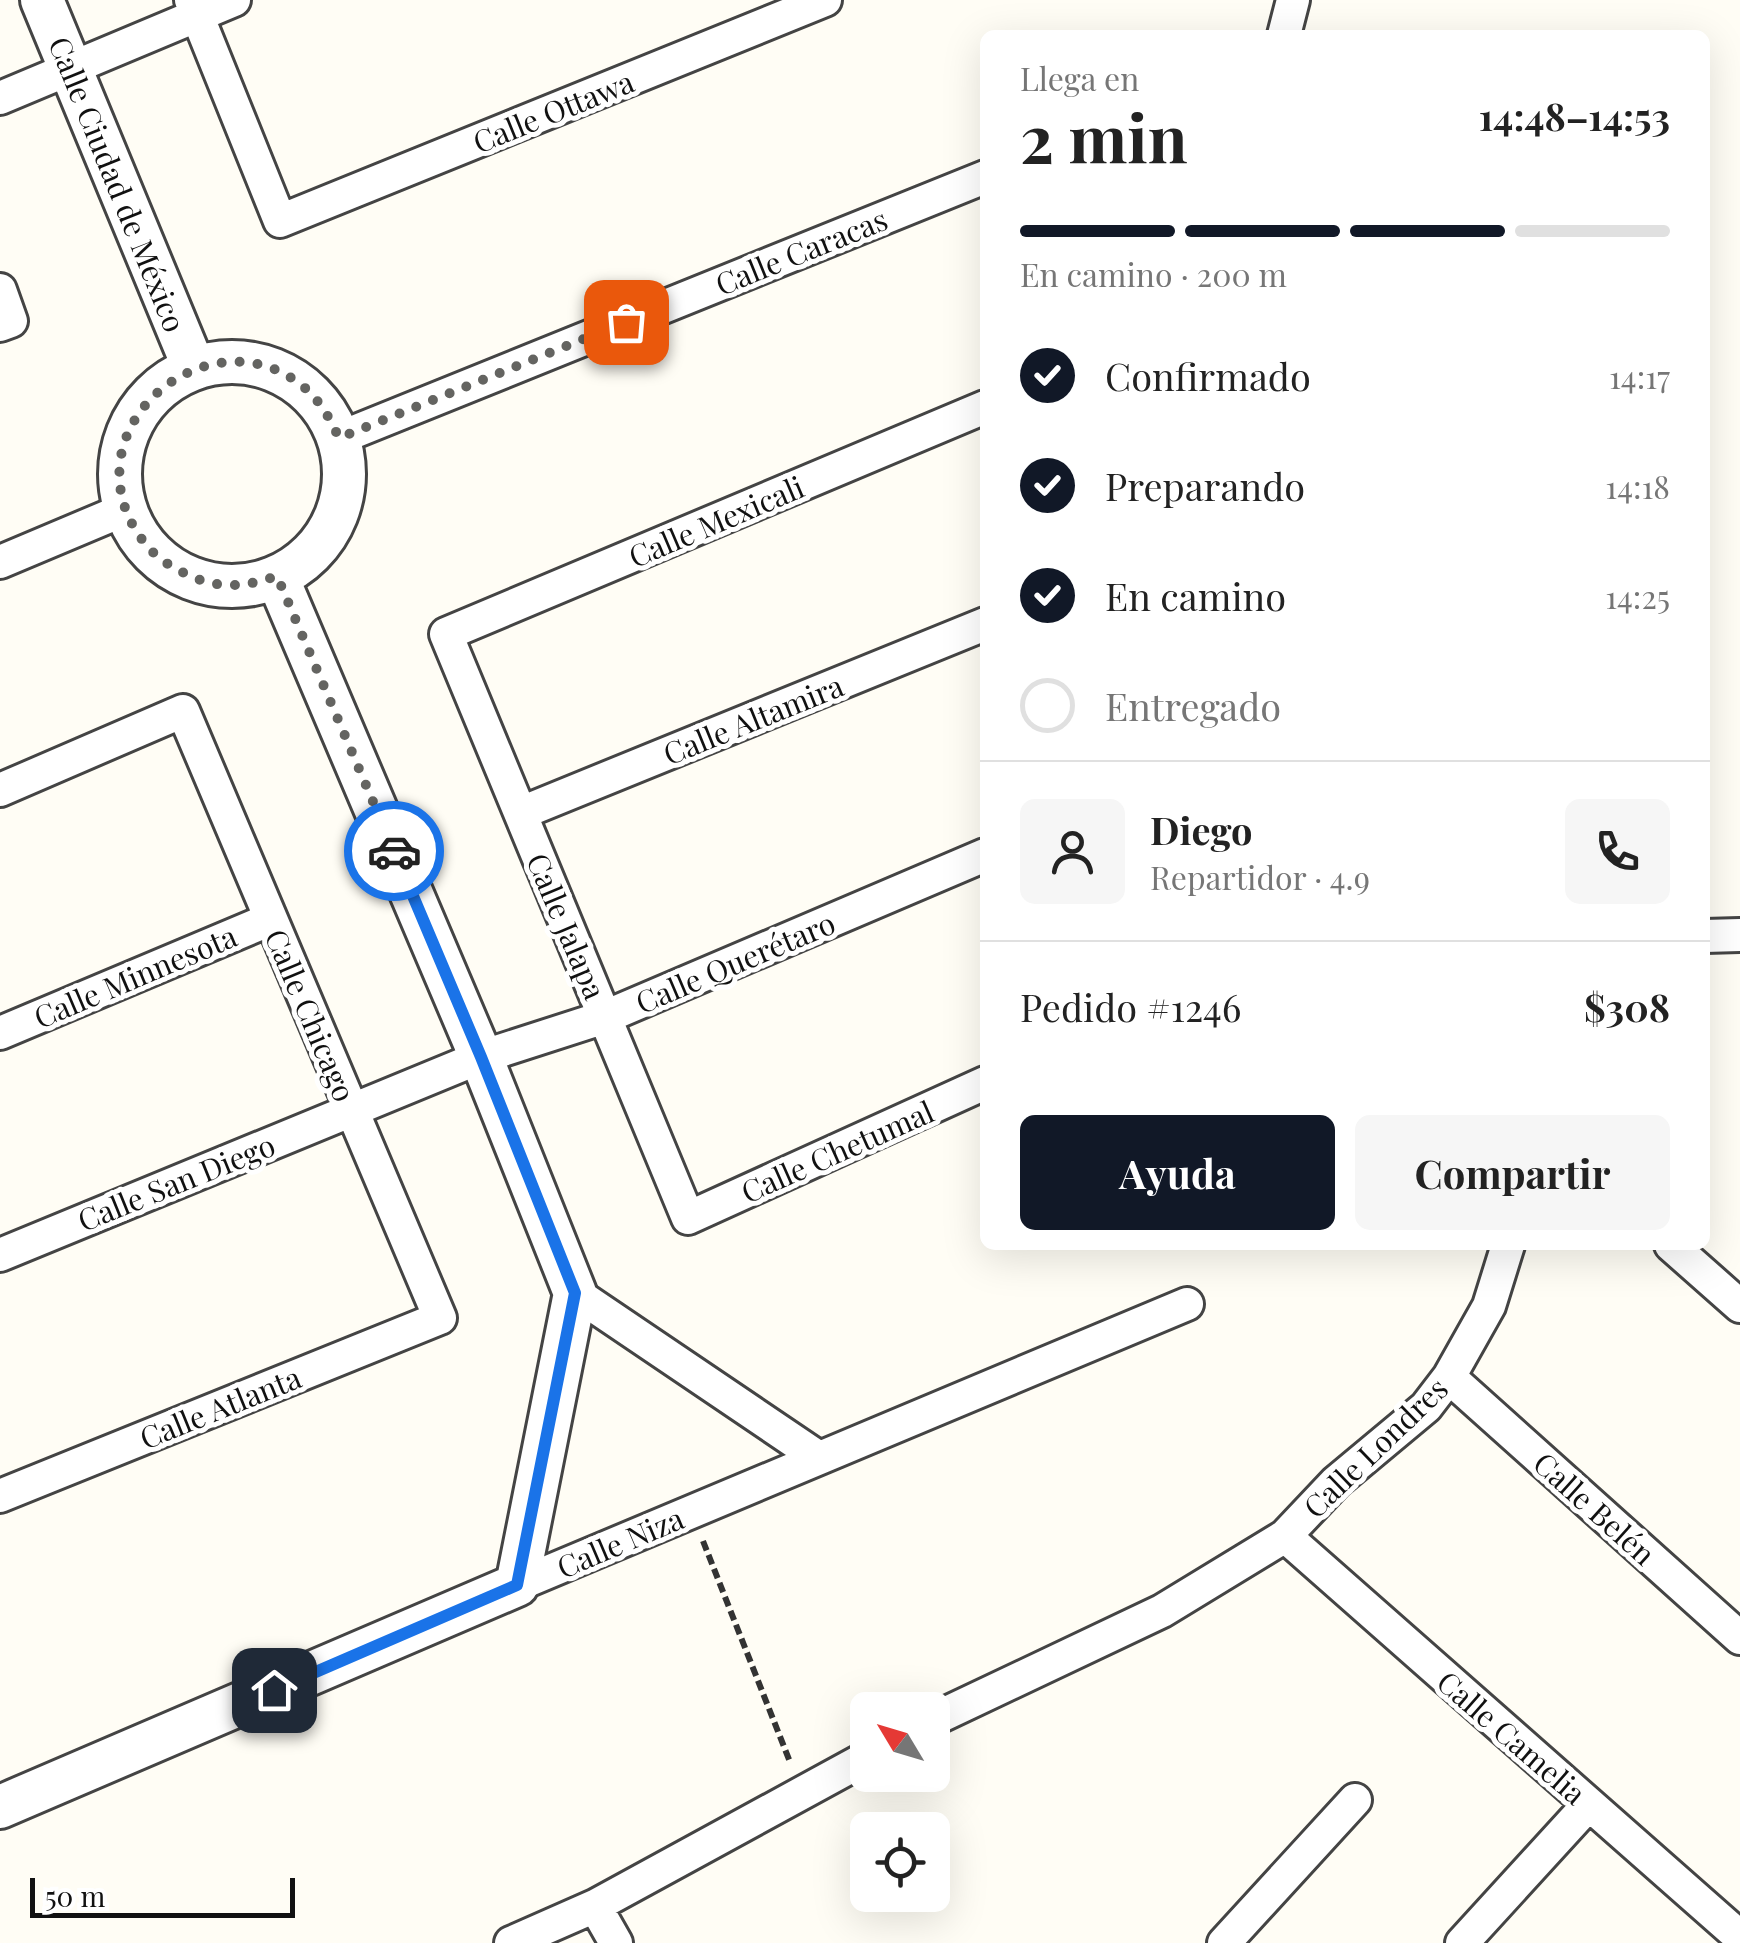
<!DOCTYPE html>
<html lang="es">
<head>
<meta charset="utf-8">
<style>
	body { margin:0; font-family:"Playfair Display",serif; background:#f6f6f6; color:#222; height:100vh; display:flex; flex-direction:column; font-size:38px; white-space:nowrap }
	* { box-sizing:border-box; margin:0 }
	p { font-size:32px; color:#767676 }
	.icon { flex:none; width:55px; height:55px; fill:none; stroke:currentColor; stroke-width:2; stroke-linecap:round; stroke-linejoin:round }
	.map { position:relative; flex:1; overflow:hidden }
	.details { position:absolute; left:980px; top:30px; width:730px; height:1220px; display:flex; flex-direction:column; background:#fff; border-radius:15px; box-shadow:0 10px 40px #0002 }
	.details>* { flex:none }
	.needle { width:65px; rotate:308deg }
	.buttons { position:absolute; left:850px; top:1692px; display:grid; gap:20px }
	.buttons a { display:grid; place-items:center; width:100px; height:100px; border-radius:15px; background:#fff; box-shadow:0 10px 40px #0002; font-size:50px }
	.scale { position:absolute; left:30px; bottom:25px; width:265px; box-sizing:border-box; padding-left:10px; border:5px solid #111; border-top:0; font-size:28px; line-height:35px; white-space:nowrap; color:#111; -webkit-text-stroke:8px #fff; paint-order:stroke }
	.pin { position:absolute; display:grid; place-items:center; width:85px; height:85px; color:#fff; margin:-42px; border-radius:20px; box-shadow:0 5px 15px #0006 }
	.courier { position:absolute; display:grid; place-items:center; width:100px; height:100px; margin:-50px; border:8px solid #1a73e8; border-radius:50%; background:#fff; color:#222; box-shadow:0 2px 12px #0007 }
	.headline em { font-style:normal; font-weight:700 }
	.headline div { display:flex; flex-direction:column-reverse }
	.headline { display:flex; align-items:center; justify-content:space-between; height:170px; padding:0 40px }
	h1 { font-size:65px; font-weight:700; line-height:75px }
	.bar { display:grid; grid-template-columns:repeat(4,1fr); gap:15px 10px; align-content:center; height:120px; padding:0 40px }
	.bar i { height:12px; border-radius:8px; background:#e0e0e0 }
	.bar .current { background:#111827 }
	.bar p { grid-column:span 4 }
	.line { display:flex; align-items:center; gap:25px; padding:0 40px; border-top:2px solid #e0e0e0 }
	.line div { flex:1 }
	.round { display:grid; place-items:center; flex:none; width:105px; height:105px; border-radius:15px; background:#f6f6f6 }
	ol { padding:0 40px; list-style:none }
	li { display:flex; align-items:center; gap:30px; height:110px }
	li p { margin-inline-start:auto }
	li .icon { padding:10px; border-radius:50%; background:#111827; color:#fff; stroke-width:4 }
	li:last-child { color:#767676 }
	li i { width:55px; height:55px; border:5px solid #e0e0e0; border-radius:50% }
	.cta { display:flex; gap:20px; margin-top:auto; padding:20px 40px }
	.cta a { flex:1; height:115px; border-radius:15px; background:#111827; color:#fff; font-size:40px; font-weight:700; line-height:115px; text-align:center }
	.cta a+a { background:#f6f6f6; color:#222 }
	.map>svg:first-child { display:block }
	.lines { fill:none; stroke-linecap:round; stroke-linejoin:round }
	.minor-casing { stroke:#444; stroke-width:38 }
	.tertiary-casing { stroke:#444; stroke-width:48 }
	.path { stroke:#333; stroke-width:6; stroke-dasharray:10 5; stroke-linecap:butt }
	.minor { stroke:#fff; stroke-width:32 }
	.tertiary { stroke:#fff; stroke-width:42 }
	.done { stroke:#646461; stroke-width:10; stroke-dasharray:0 18 }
	.route { stroke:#1a73e8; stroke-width:12 }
	.labels { text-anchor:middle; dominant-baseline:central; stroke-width:10; stroke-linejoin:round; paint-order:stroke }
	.street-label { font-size:30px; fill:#111; stroke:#fff }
</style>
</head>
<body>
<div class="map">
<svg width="1740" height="1943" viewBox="0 0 1740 1943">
	<rect width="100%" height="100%" fill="#fffdf5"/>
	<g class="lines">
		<defs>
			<path id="minor" d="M191,0l89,221 545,-221
				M1284,35l9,-35
				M0,98l234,-98
				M0,290l11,31 -11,4
				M985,407l-539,227 242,584 297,-135
				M339,438l646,-261
				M0,562l126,-53
				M0,790l183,-79 257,607 -440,178
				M521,813l464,-189
				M1705,936l35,-1
				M0,1033l271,-114
				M1671,1245l69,61
				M0,1255l481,-198 124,-40 380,-162
				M575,1293l244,165
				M1449,1377l291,261
				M1285,1536l455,401
				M517,1585l670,-281
				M932,1720l230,-109 123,-75 51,-54 90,-75 23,-30 40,-71 19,-61
				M595,1906l21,37
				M511,1943l84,-37 273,-149
				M1224,1943l131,-143
				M1462,1943l127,-139"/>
			<path id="tertiary" d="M42,0l152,368
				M120 474a112 112 0 1 1 224 0a112 112 0 1 1-224 0Z
				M0,1807l517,-222 58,-292 -94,-236 -204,-480"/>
		</defs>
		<use href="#minor" class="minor-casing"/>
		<use href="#tertiary" class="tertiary-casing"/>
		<path class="path" d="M703,1541l87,221"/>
		<use href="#minor" class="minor"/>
		<use href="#tertiary" class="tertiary"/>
	</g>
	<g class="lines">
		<path class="done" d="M394,851l-117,-275c-43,15 -70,12 -109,-12 -17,-10 -30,-28 -39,-46 -47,-106 89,-205 176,-130 16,14 25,31 34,50l287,-116"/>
		<path class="route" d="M274,1690l243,-105 58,-292 -94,-236 -87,-206"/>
	</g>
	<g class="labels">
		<g class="street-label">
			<text transform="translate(553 111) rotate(-22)">Calle Ottawa</text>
			<text transform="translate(118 184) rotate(68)">Calle Ciudad de México</text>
			<text transform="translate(801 251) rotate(-22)">Calle Caracas</text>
			<text transform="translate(716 521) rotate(-23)">Calle Mexicali</text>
			<text transform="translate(753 719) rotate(-22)">Calle Altamira</text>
			<text transform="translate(567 926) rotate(67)">Calle Jalapa</text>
			<text transform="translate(735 962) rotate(-23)">Calle Querétaro</text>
			<text transform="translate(135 976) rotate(-23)">Calle Minnesota</text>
			<text transform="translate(311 1015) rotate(67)">Calle Chicago</text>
			<text transform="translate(837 1151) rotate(-24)">Calle Chetumal</text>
			<text transform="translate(176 1182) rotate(-22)">Calle San Diego</text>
			<text transform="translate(220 1407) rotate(-22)">Calle Atlanta</text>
			<text transform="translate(1375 1447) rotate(-44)">Calle Londres</text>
			<text transform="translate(1595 1508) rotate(42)">Calle Belén</text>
			<text transform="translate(620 1542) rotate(-23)">Calle Niza</text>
			<text transform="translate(1512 1737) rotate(41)">Calle Camelia</text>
		</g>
	</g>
</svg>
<div class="buttons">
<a><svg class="needle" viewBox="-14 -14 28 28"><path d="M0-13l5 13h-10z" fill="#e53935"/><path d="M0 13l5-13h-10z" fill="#767676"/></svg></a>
<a><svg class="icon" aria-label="locate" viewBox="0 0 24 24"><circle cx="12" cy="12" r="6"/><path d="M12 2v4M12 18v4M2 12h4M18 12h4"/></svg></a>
</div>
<div class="scale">50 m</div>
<div class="pin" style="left:626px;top:322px;background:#ea580c"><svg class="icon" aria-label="bag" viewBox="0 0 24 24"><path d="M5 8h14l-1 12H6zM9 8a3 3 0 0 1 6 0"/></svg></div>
<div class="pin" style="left:274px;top:1690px;background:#1f2937"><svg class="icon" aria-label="home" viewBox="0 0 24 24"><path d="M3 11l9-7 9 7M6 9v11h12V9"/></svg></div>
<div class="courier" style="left:394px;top:851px"><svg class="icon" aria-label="car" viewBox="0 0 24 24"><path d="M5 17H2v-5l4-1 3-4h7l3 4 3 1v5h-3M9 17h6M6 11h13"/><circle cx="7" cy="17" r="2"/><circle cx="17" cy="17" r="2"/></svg></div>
<section class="details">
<div class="headline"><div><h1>2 min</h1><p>Llega en</p></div><em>14:48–14:53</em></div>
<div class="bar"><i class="current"></i><i class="current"></i><i class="current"></i><i></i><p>En camino · 200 m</p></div>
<ol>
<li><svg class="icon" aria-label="check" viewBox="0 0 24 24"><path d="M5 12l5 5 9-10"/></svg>Confirmado<p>14:17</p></li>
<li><svg class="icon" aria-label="check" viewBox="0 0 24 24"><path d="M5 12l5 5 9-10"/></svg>Preparando<p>14:18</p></li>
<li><svg class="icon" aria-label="check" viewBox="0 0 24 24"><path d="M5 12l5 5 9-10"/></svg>En camino<p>14:25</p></li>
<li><i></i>Entregado</li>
</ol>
<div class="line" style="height:180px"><a class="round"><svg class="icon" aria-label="person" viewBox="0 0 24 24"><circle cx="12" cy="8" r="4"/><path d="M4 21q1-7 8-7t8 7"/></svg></a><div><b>Diego</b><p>Repartidor · 4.9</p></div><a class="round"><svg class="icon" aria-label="phone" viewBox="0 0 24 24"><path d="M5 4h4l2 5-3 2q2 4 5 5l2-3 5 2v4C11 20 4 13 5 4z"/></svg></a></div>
<div class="line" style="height:130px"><div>Pedido #1246</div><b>$308</b></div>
<div class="cta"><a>Ayuda</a><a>Compartir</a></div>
</section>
</div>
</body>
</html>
